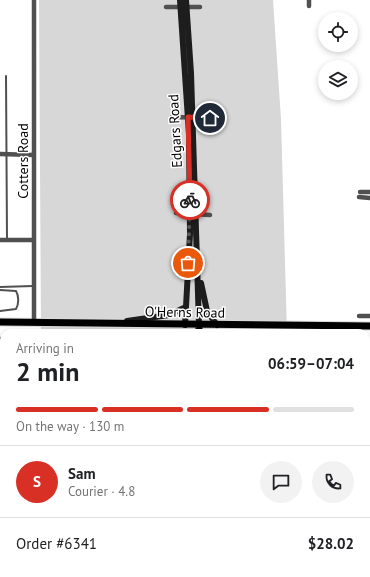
<!DOCTYPE html>
<html lang="en">
<head>
<meta charset="utf-8">
<style>
	body { margin:0; font-family:"PT Sans",sans-serif; background:#f2f2f2; color:#202124; height:100vh; display:flex; flex-direction:column; font-size:15px; white-space:nowrap }
	* { box-sizing:border-box; margin:0 }
	p { font-size:13px; color:#757577 }
	.icon { flex:none; width:22px; height:22px; fill:none; stroke:currentColor; stroke-width:2; stroke-linecap:round; stroke-linejoin:round }
	.map { position:relative; flex:1; overflow:hidden }
	.sheet { position:absolute; left:0px; top:329px; width:370px; height:248px; display:flex; flex-direction:column; background:#fff; border-radius:12px 12px 0 0; box-shadow:0 2px 6px #0003 }
	.sheet>* { flex:none }
	.controls { position:absolute; left:318px; top:12px; display:grid; gap:8px }
	.controls a { display:grid; place-items:center; width:40px; height:40px; border-radius:50%; background:#fff; box-shadow:0 2px 6px #0003; font-size:20px }
	.pin { position:absolute; display:grid; place-items:center; width:34px; height:34px; color:#fff; margin:-17px; border:2px solid #fff; border-radius:50%; box-shadow:0 1px 4px #0007 }
	.courier { position:absolute; display:grid; place-items:center; width:40px; height:40px; margin:-20px; border:3px solid #d93025; border-radius:50%; background:#fff; color:#222; box-shadow:0 1px 5px #0007 }
	.summary em { font-style:normal; font-weight:700 }
	.summary div { display:flex; flex-direction:column-reverse }
	.summary { display:flex; align-items:center; justify-content:space-between; height:68px; padding:0 16px }
	h1 { font-size:26px; font-weight:700; line-height:30px }
	.bar { display:grid; grid-template-columns:repeat(4,1fr); gap:6px 4px; align-content:center; height:48px; padding:0 16px }
	.bar i { height:5px; border-radius:3px; background:#e0e0e0 }
	.bar .on { background:#d93025 }
	.bar p { grid-column:span 4 }
	.line { display:flex; align-items:center; gap:10px; padding:0 16px; border-top:1px solid #e0e0e0 }
	.line div { flex:1 }
	.round { display:grid; place-items:center; flex:none; width:42px; height:42px; border-radius:21px; background:#f2f2f2 }
	.map>svg:first-child { display:block }
	.green { fill:#d7d7d7 }
	.lines { fill:none; stroke-linecap:round; stroke-linejoin:round }
	.primary-casing { stroke:#dbdbdb; stroke-width:9 }
	.service { stroke:#505050; stroke-width:2 }
	.minor { stroke:#505050; stroke-width:4.5 }
	.secondary { stroke:#1d1d1d; stroke-width:6 }
	.primary { stroke:#000; stroke-width:7 }
	.done { stroke:#595959; stroke-width:4; stroke-dasharray:0 7.2 }
	.route { stroke:#d93025; stroke-width:5 }
	.labels { text-anchor:middle; dominant-baseline:central; stroke-width:3; stroke-linejoin:round; paint-order:stroke }
	.street-label { font-size:14px; fill:#000; stroke:#fff }
</style>
</head>
<body>
<div class="map">
<svg width="370" height="577" viewBox="0 0 370 577">
	<rect width="100%" height="100%" fill="#fff"/>
	<path class="green" d="M39,0h234l8,119 6,214 -244,-1 -2,-1z
		M366,488l4,6v57l-4,-6z
		M91,573h51l-1,4h-49z"/>
	<g class="lines">
		<defs>
			<path id="primary" d="M0,322l370,4
				M199,333v-8
				M0,341h4
				M366,345h4
				M210,573l1,4"/>
		</defs>
		<use href="#primary" class="primary-casing"/>
		<path class="service" d="M6,76l1,163
			M0,287l33,-1
			M0,290l16,1c3,5 3,13 0,18l-16,2"/>
		<path class="minor" d="M309,0v6
			M166,7h34
			M172,117l38,1
			M0,154l34,1
			M360,192h10
			M359,197l11,1
			M176,213l34,2
			M0,240h34
			M359,316h11
			M34,322v-322
			M0,355h4
			M0,484l4,-2
			M366,553l4,6
			M0,567l5,10
			M87,573v4
			M240,573l1,4
			M199,577v-4"/>
		<path class="secondary" d="M180,0l9,134 1,100 -5,91
			M186,0l5,73 8,252
			M201,283l6,28 10,14
			M127,321l42,-6 17,-8"/>
		<use href="#primary" class="primary"/>
	</g>
	<g class="lines">
		<path class="done" d="M188,263l2,-63"/>
		<path class="route" d="M190,200l-2,-83 22,1"/>
	</g>
	<g class="labels">
		<g class="street-label">
			<text transform="translate(175 131) rotate(-93)">Edgars Road</text>
			<text transform="translate(23 161) rotate(-90)">Cotters Road</text>
			<text transform="translate(185 312) rotate(1)">O'Herns Road</text>
		</g>
	</g>
</svg>
<div class="controls">
<a><svg class="icon" aria-label="locate" viewBox="0 0 24 24"><circle cx="12" cy="12" r="6"/><path d="M12 2v4M12 18v4M2 12h4M18 12h4"/></svg></a>
<a><svg class="icon" aria-label="layers" viewBox="0 0 24 24"><path d="M12 4l9 5-9 5-9-5zM3 14l9 5 9-5"/></svg></a>
</div>
<div class="pin" style="left:188px;top:263px;background:#ea580c"><svg class="icon" aria-label="bag" viewBox="0 0 24 24"><path d="M5 8h14l-1 12H6zM9 8a3 3 0 0 1 6 0"/></svg></div>
<div class="pin" style="left:210px;top:118px;background:#1f2937"><svg class="icon" aria-label="home" viewBox="0 0 24 24"><path d="M3 11l9-7 9 7M6 9v11h12V9"/></svg></div>
<div class="courier" style="left:190px;top:200px"><svg class="icon" aria-label="bike" viewBox="0 0 24 24"><circle cx="6" cy="16" r="4"/><circle cx="18" cy="16" r="4"/><path d="M6 16l4-8h5l3 8M10 8l3 8H6M13 5h3"/></svg></div>
<section class="sheet">
<div class="summary"><div><h1>2 min</h1><p>Arriving in</p></div><em>06:59–07:04</em></div>
<div class="bar"><i class="on"></i><i class="on"></i><i class="on"></i><i></i><p>On the way · 130 m</p></div>
<div class="line" style="height:72px"><b class="round" style="background:#d93025;color:#fff">S</b><div><b>Sam</b><p>Courier · 4.8</p></div><a class="round"><svg class="icon" aria-label="chat" viewBox="0 0 24 24"><path d="M4 5h16v11H9l-5 4z"/></svg></a><a class="round"><svg class="icon" aria-label="phone" viewBox="0 0 24 24"><path d="M5 4h4l2 5-3 2q2 4 5 5l2-3 5 2v4C11 20 4 13 5 4z"/></svg></a></div>
<div class="line" style="height:52px"><div>Order #6341</div><b>$28.02</b></div>
</section>
</div>
</body>
</html>
